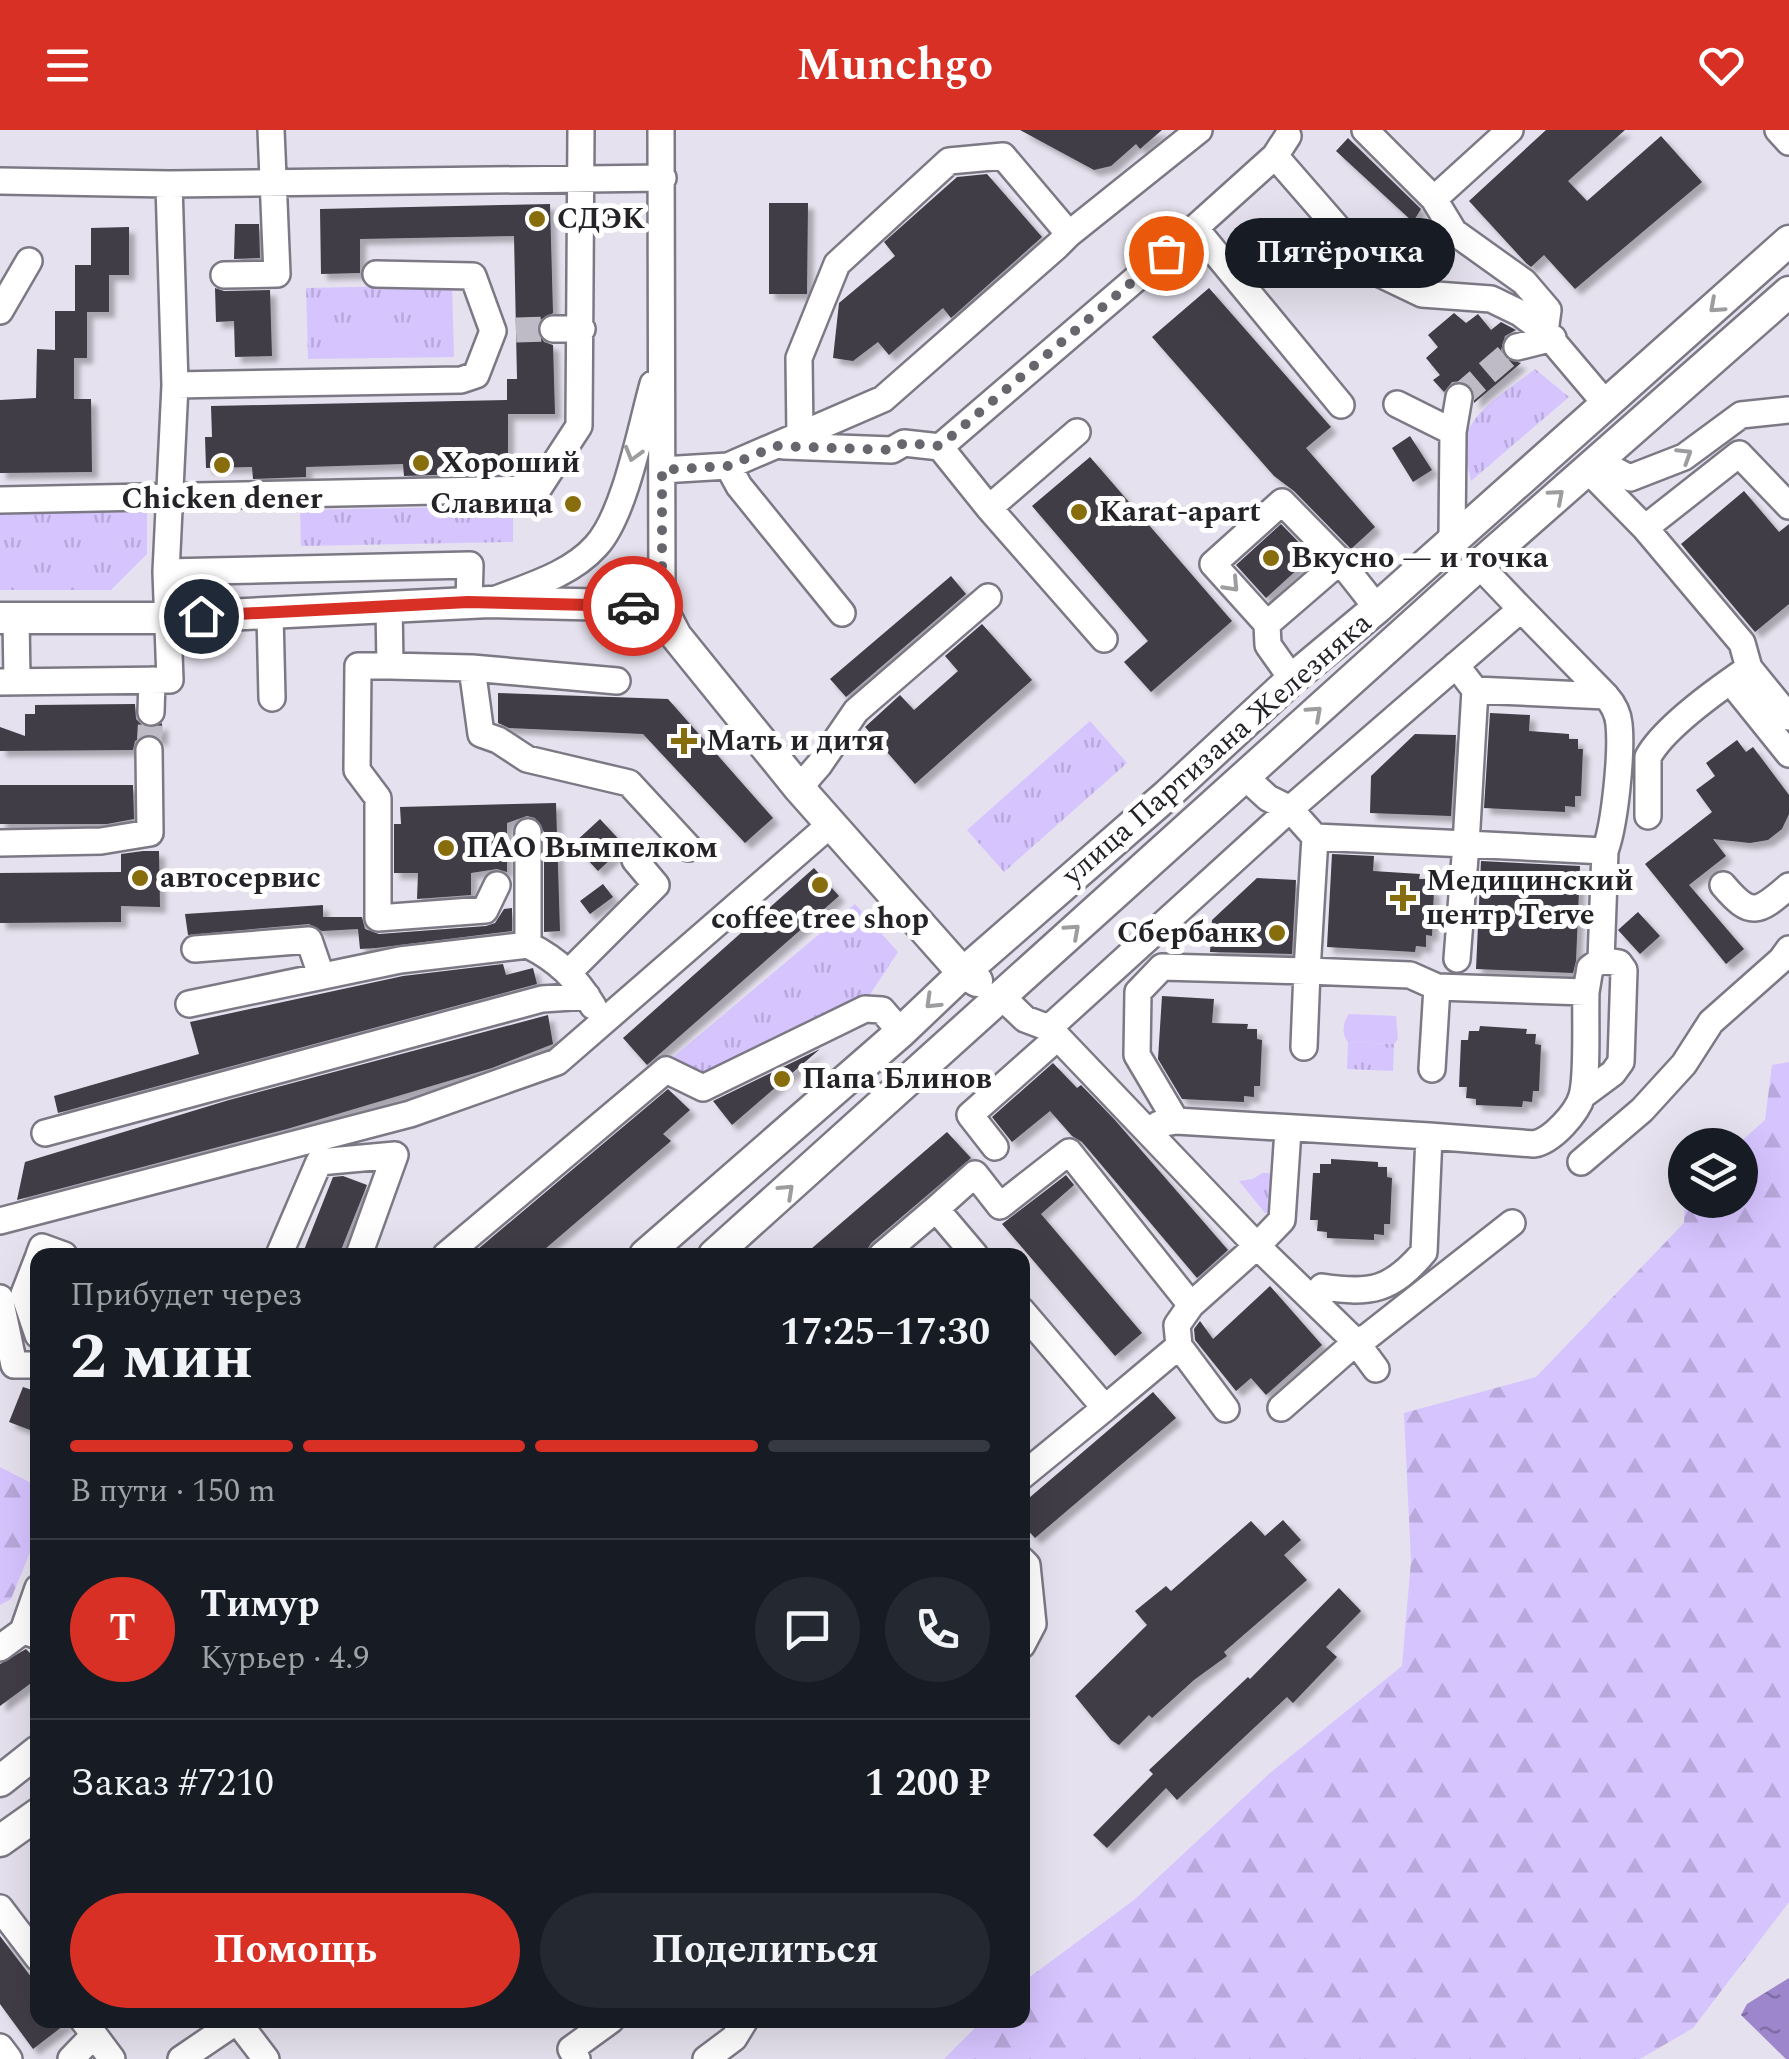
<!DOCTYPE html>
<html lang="ru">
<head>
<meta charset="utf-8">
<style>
	body { margin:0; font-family:Spectral,serif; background:#242831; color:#f1f3f6; height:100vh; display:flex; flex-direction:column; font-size:38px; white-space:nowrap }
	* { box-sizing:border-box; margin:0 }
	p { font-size:32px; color:#9ea1a6 }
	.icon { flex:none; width:55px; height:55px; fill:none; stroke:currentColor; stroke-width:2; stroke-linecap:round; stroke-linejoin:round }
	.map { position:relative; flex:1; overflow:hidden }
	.details { position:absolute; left:30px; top:1118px; width:1000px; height:780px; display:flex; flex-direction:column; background:#171b24; border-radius:20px; box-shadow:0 10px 40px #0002 }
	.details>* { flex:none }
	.tools { position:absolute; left:1668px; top:998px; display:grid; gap:20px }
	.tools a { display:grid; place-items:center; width:90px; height:90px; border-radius:50%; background:#171b24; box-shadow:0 10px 40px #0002; font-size:50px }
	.pin { position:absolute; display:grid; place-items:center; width:85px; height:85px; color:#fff; margin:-42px; border:5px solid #fff; border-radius:50%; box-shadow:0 2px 10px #0007 }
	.courier { position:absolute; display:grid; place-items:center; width:100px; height:100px; margin:-50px; border:8px solid #d93025; border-radius:50%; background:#fff; color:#222; box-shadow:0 2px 12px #0007 }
	.bubble { position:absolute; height:70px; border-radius:35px; background:#171b24; box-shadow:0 10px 40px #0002; font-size:32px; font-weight:700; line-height:70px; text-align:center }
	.headline em { font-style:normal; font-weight:700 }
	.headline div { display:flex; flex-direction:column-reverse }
	.headline { display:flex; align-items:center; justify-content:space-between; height:170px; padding:0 40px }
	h1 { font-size:65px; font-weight:700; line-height:75px }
	.bar { display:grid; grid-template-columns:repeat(4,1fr); gap:15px 10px; align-content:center; height:120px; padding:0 40px }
	.bar i { height:12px; border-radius:8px; background:#363941 }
	.bar .active { background:#d93025 }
	.bar p { grid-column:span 4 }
	.line { display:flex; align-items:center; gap:25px; padding:0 40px; border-top:2px solid #363941 }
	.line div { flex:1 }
	.round { display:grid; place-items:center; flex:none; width:105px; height:105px; border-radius:52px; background:#242831 }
	.button { display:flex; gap:20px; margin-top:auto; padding:20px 40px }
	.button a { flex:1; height:115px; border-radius:60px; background:#d93025; color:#fff; font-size:40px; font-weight:700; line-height:115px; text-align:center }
	.button a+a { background:#242831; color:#f1f3f6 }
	header { display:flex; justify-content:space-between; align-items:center; height:130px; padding:0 40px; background:#d93025; color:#fff; font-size:45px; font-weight:700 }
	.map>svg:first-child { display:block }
	.grass { fill:url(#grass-tufts) }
	.forest { fill:url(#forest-firs) }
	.garden { fill:#d6c4ff }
	.water { fill:url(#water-ripples) }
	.building { fill:#3f3c46; filter:url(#shadow) }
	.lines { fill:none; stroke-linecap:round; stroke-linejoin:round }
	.minor-tunnel { stroke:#bfbbc6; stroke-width:25; stroke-dasharray:25 12; stroke-linecap:butt }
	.minor-casing { stroke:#7c7985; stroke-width:30 }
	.major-casing { stroke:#7c7985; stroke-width:35 }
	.minor { stroke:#fff; stroke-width:25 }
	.major { stroke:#fff; stroke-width:30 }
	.oneway { stroke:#9d9c9e }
	.done { stroke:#68666d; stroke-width:10; stroke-dasharray:0 18 }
	.route { stroke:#d93025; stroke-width:12 }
	.poi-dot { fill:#886d0d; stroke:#fff; stroke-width:4 }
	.labels { text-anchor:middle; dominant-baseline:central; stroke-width:10; stroke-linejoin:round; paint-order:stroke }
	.poi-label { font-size:30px; font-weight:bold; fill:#252328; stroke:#fff; text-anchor:start }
	.street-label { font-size:30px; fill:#252328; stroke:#fff }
</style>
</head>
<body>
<header><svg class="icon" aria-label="menu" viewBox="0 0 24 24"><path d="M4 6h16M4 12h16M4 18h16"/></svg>Munchgo<svg class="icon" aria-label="heart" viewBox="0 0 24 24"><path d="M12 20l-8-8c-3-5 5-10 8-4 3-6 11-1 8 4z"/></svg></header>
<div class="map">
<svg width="1789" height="1929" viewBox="0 0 1789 1929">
	<defs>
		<pattern id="grass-tufts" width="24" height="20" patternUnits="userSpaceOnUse" patternTransform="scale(2.5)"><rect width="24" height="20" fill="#d6c4ff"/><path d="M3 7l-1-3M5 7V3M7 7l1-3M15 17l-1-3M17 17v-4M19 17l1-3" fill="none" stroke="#b8a8db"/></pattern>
		<pattern id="forest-firs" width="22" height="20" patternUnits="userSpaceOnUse" patternTransform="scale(2.5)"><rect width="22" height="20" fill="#d6c4ff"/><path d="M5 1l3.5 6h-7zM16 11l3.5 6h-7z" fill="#b8a8db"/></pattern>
		<pattern id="water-ripples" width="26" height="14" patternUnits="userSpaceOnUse" patternTransform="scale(2.5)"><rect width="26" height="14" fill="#9e86cd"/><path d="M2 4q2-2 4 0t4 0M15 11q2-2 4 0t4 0" fill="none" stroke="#816da6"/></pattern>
		<filter id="shadow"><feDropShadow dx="6" dy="6" stdDeviation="2.5" flood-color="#0004"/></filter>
	</defs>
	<rect width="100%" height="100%" fill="#e5e1ee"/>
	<path class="grass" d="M452,155l2,72 -146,2 -2,-71z
		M1535,239l34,28 -98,84c-2,-12 -8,-26 -6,-39 4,-31 47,-54 70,-73z
		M513,376v36l-212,4 -1,-36z
		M147,382v42l-36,36h-111v-77z
		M1090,591l37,42 -123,109 -37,-42z
		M855,774l43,48 -31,47 -175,82 -20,-23z
		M1348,912l46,2 -1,27 -46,-2z
		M1262,1043h11l-1,40h-7l-26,-32 14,-2z"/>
	<path class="forest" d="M1789,932v840l-96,126 -53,31h-696l39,-39h39l1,-38 111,-82 136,-127 132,-107 9,-105 -7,-148 132,-36 148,-154 1,-29v6h55v-55h-3l28,-25 7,-55z
		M0,1337l37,19v49l-26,64 -11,6z"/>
	<path class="garden" d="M397,194l1,26 -44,2 -1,-27z
		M1349,884l47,2 2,23 -4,5 -46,-2c-7,-8 -5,-20 1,-28z"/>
	<path class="water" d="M1789,1848v81h-3l-45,-44 6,-11z"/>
	<path class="building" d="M1020,0h142l-22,19 -4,-5 -25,22 -17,4z
		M1546,0h79l-57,51 19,20 74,-65 41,46 -127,107 -31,-34 -13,12 -5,-4 -57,-62z
		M1348,8l73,71 -8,13 -77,-71z
		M987,44l55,63 -91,81 -8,-10 -54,47 -11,-13 -25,19 -20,-3 6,-55 56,-47 -11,-14 73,-65z
		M769,73h39l-1,91h-38z
		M550,74l3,109 -13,7 -3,10 7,12 9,3 2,69h-47v48l-50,2v10l-54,2 -1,-12 -97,3v10l-53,2 -1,-12 -46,1 -1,-31h7l-1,-31 296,-6v-21h10l-3,-143 -154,3v34l-39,1 -1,-65z
		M235,94h24l1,34 -26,1z
		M129,97v48h-20v37h-22v46h-13v41h17l1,73 -92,1v-73l36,-2 1,-49 18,1v-39h20v-46h16v-37z
		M215,158l9,3 46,-1 2,66 -37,1 -1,-36 -18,1z
		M1209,158l122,139 -25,21 69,79 -24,22 -57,-58 -20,-15 -122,-139z
		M1454,183l12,10 12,-9 13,16 10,-8 15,8 -11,6 -4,14 5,9 15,4 -47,40v-13l-11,-9 -11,1 -8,10 -11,-12 7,-5 -14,-17 12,-11 -10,-12z
		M1410,306l22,34 -19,12 -21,-34z
		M1090,327l142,164 -81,71 -27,-30 24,-21 -116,-135z
		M1744,361l35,41 10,-8v80l-34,28 -74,-88z
		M1281,394l31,32 -46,42 -30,-33z
		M951,446l15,18 -120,103 -16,-18z
		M982,494l50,56 -117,104 -50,-57 35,-32 14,15 44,-39 -13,-15z
		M498,563l170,6 105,119 -28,25 -102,-109 -134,-6 -11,-5z
		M135,574l1,15 6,6 9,3 11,-5v18l-14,-7 -13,7 -2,9 -133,1v-24l25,9v-22h10v-9z
		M1490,583l40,2 -1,16 40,3v5h9v10h5l-2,47h-6v11l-10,-1v6l-81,-4z
		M1415,604l41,1 -5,81 -81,-3 1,-37z
		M1737,610l9,12 7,-5 36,48v19l-7,15 -14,11 -18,3 -37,-4 13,17 -37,29 55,64 -18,15 -81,-100 67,-52 -16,-22 19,-14 -9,-13z
		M0,655h133l1,34 -27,5h-107z
		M556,673l4,128 -16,1v-100l-9,-14 -8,-2 -20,7v49l-10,-3 -26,4v22l-54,4 1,-26h-24v-49h7l-1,-17z
		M600,689l25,27 -27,25 -25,-27z
		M143,721h16l1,56 -39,-1v16l-121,1v-50l121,-1v-18z
		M1332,724l42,2 -1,15 47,3 -1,5h10l-1,10h6l-2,47 -6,-1v12l-10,-1 -1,6 -88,-5z
		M1481,731l99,5 -4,95 -3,12 -97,-4z
		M814,738l25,28 -192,169 -24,-27z
		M1257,748l39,2 -4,74 -82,-2 2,-32z
		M603,754l10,13 -23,17 -10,-13z
		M323,775v12h39l3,12 14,5 107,-8 9,-3 9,-14 8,-1v23l-136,17 -16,1 -2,-20 -36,2 -13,-7 -121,11 -3,-21z
		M1638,782l22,24 -20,18 -22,-24z
		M503,834l3,11 27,-7 4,16 -479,129 -4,-17 145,-42 -9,-32 213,-46z
		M1162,866l52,3 -2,24 36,1 -1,5h10v10l5,1 -2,46h-6v11l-10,-1v6l-62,-3 -24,-40z
		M548,885l5,29 -61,24 -205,61 -270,71 8,-38 204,-62z
		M1480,896l47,3 -1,5h10l-1,10 6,1 -2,46h-6l-1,11 -9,-1 -1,6 -46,-2v-6l-10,-1 1,-11h-8l2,-47h7l1,-9h10z
		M820,919l-88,76 -19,-24z
		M1053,933l24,25 4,-3 33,34 114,131 -31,28 -115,-136 -10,-6 -22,-25 -38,31 -20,-25z
		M668,959l22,21 -27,24 8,7 -133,114h-67z
		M947,1002l24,26 -100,85 -7,12h-60z
		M1331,1029l47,3v5h9v10l5,1 -2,46h-6v11l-10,-1v6l-47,-2v-6l-10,-1 1,-11h-8l3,-47h7v-9h11z
		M1066,1045l8,10 -33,29 101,119 -27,23 -113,-132z
		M343,1046l24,9 -28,70h-37l31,-78z
		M1270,1156l52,59 -56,50 -15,-17 -15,13 -41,-51 -1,-11 6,-8 13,18z
		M23,1257l15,5v41l-29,-11z
		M1153,1262l23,26 -141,120 -13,-14v-20z
		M1283,1390l18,20 -17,15 23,25 -83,72 3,4 -33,24 -42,38 -3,-3 -30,30 -8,-5 -36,-44 72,-71 -12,-14 31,-25 5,5 80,-70 14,15z
		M1339,1458l22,23 -35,36 11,10 -44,46 -6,-6 -110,103 -11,-12 -59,60 -14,-13 60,-61 -4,-4 99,-93 2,2z
		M26,1519l12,12v17l-38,28v-42z
		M0,1806l38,50v34h29v3l-34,26 -33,-45z"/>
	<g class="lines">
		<path class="minor-tunnel" d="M516,200l37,-1
			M1459,267l58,-50
			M149,620l2,-38"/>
		<defs>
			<path id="minor" d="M661,0l1,479
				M1365,0l69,69 20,33 70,50 24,28 -3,22 61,72
				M1778,0l11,12
				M1282,15l-7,11 101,116 46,22 69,5 29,14 25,19
				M0,51l169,3 494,-6
				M1434,69l76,-69
				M1195,98l146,177
				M1069,104l130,-104
				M224,145l53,-1 -6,-144
				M0,181l29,-50
				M553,199h29
				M1517,217l36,-9
				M175,255l286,-5 15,-5 17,-44 -20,-55 -97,-2
				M1397,274l56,28
				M784,316l108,4 12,-7 36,4 255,-219 80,-72 13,-20
				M940,317l49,61 115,131
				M1597,331l33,17 54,-21 57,-42 47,-5
				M728,336l11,20 103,127
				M1587,339l58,59 97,115 7,25 40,49
				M662,340l66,-4 155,-67 174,-153 12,-12 -66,-78 -54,5 -112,103 -38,94 1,79
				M0,370l538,-11 41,-63 2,-296
				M989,378l88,-76
				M1645,398l94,-74 50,52
				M1452,408l1,-106 6,-35
				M166,442l304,-7 -1,37
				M494,470c35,-14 76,-25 102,-54 29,-31 45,-119 57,-162
				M389,475l1,61 82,2 9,66 17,6 29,19 102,24 60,65
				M1521,479l85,87
				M270,484l2,84
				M16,488l1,63
				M1267,494l73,-63
				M1456,535l19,25 131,6c8,9 12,17 13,28 3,29 -4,100 -14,127l-139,-7 9,-154
				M390,536h-32l-1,104 21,28v120l107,-8 12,-25
				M472,538l145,13
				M1292,549l-24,-34 -1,-21 -54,-60 69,-62 58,59 37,47
				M0,552l170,-2 -4,-108 9,-187 -6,-201
				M1731,552l58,72
				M151,582l1,-32
				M1244,646l24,22 22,11 231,-200 -42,-44
				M799,658l20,-23 37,-54 132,-114
				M1648,686v-59c16,-30 73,-70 101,-89
				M528,702v113c30,15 48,33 65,61
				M1315,707l151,7 -9,115
				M0,713l101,-2 49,-8 -1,-83
				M1723,755c28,33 35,28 66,1
				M195,819l114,-9 12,35
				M569,842l87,-87 -21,-25
				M1001,866l24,23 24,9 208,218 99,96 20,27
				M189,874l211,-44 128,-15
				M1049,898l241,-219 25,28 -8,134 103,4 27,12 149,5 4,-24 11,-8 4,-109
				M1432,939l5,-82
				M1582,966l31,-23 8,-11 3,-92 -5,-7 -18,-3
				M1176,991l-39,-66 1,-63 24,-25 145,4 -3,76
				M1148,1001l11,-7 17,-3 253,15 -5,116c-33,39 -53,42 -102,35l-9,11
				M45,1003l497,-134 45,-3
				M1429,1006l105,8c18,-3 43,-31 48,-48 6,-20 3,-80 4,-104
				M995,1017l-25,-32 88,-78
				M1581,1032l61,-52 42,-46 27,-42 70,-62 8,-11
				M936,1079l39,-35 25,32 69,-54 122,153
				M0,1091l410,-107 147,-52 275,-239
				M39,1125l3,-8 22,8
				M279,1125l40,-93 76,-7 -36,100
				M446,1125l220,-185 37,18 162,-79 17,1 19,22
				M882,1125l54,-46 39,46
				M38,1128l-14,36 14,41
				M0,1168l14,67h24
				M1022,1181l83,97 74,-62 -2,-21 14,-20 66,-59 25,-26 6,-90
				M1179,1216l47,63
				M1281,1278l75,-66 11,-5 145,-114
				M1022,1346l83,-68
				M1022,1430l5,5 6,59 -11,21
				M38,1458l-15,43 15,5
				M0,1518l23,-17
				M0,1778l38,50
				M83,1890l29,39
				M0,1917l9,12
				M71,1929l23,-24
				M181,1929l56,-38 29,38
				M577,1929l-6,-10 40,-29
				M706,1929l28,-21 11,-18"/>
			<path id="major" d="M0,488h166l323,-16 128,3 45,4 14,27 123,152 164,185 14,8
				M645,1125l256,-223 62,-59 204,-178 125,-116 85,-71 412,-367
				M714,1125l765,-690 310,-273
				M0,1651l38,-30
				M0,1711l38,-27"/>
		</defs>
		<use href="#minor" class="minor-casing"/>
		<use href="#major" class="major-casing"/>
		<use href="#minor" class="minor"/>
		<use href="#major" class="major"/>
	</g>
	<defs><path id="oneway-chevron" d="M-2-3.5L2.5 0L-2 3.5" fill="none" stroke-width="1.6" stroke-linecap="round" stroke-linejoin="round" transform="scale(2.5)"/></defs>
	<g class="oneway">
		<use href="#oneway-chevron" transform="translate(1716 176) rotate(138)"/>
		<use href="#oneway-chevron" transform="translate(633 324) rotate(106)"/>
		<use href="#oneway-chevron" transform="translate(1685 325) rotate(-32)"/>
		<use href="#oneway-chevron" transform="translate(1557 366) rotate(-41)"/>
		<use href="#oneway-chevron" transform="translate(1232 455) rotate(47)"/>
		<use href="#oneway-chevron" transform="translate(1315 583) rotate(-42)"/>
		<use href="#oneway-chevron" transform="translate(1073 801) rotate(-42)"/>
		<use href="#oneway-chevron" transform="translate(932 872) rotate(136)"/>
		<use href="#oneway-chevron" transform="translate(787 1061) rotate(-43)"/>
	</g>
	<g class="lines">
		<path class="done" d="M633,476l29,3v-139l66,-4 48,-20 116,4 12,-7 36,3 226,-193"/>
		<path class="route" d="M201,486l267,-14 165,4"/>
	</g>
	<g class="poi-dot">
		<circle cx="537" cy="89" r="10"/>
		<circle cx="421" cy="333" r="10"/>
		<circle cx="222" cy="335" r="10"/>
		<circle cx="573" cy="374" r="10"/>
		<circle cx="1079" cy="382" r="10"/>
		<circle cx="1271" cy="428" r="10"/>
		<path d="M679 596h10v10h10v10h-10v10h-10v-10h-10v-10h10z"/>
		<circle cx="446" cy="718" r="10"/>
		<circle cx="140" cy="748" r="10"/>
		<circle cx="820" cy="755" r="10"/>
		<path d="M1398 753h10v10h10v10h-10v10h-10v-10h-10v-10h10z"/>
		<circle cx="1277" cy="803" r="10"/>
		<circle cx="782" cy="949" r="10"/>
	</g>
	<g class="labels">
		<g class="poi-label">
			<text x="557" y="89">СДЭК</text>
			<text x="441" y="333">Хороший</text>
			<text x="222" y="369" text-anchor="middle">Chicken dener</text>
			<text x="553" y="374" text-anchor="end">Славица</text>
			<text x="1099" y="382">Karat-apart</text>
			<text x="1291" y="428">Вкусно — и точка</text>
			<text x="706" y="611">Мать и дитя</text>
			<text x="466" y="718">ПАО Вымпелком</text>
			<text x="160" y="748">автосервис</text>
			<text x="1426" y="751">Медицинский<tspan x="1426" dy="34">центр Terve</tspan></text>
			<text x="820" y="789" text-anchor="middle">coffee tree shop</text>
			<text x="1257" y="803" text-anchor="end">Сбербанк</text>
			<text x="802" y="949">Папа Блинов</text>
		</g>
		<g class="street-label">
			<text transform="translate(1217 619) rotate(-41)">улица Партизана Железняка</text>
		</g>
	</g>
</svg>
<div class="tools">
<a><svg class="icon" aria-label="layers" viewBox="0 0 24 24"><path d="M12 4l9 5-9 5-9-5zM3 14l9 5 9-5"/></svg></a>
</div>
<div class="pin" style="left:1166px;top:123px;background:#ea580c"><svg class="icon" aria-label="bag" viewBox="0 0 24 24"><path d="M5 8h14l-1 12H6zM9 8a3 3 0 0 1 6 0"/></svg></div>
<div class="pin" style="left:201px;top:486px;background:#1f2937"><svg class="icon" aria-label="home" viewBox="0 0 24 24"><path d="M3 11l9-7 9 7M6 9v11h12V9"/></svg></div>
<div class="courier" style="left:633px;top:476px"><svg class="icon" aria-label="car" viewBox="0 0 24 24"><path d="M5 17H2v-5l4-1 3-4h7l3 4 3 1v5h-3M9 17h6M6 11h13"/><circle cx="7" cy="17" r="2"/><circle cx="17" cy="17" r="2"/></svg></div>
<div class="bubble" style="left:1225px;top:88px;width:230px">Пятёрочка</div>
<section class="details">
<div class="headline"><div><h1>2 мин</h1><p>Прибудет через</p></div><em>17:25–17:30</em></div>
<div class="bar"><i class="active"></i><i class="active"></i><i class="active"></i><i></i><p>В пути · 150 m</p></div>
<div class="line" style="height:180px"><b class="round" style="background:#d93025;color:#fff">Т</b><div><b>Тимур</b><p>Курьер · 4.9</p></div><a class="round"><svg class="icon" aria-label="chat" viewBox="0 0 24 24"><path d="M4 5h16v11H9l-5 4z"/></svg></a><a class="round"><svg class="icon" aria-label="phone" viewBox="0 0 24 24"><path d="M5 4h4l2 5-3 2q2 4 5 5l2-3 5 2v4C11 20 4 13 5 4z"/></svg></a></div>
<div class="line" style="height:130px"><div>Заказ #7210</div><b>1 200 ₽</b></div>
<div class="button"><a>Помощь</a><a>Поделиться</a></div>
</section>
</div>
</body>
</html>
